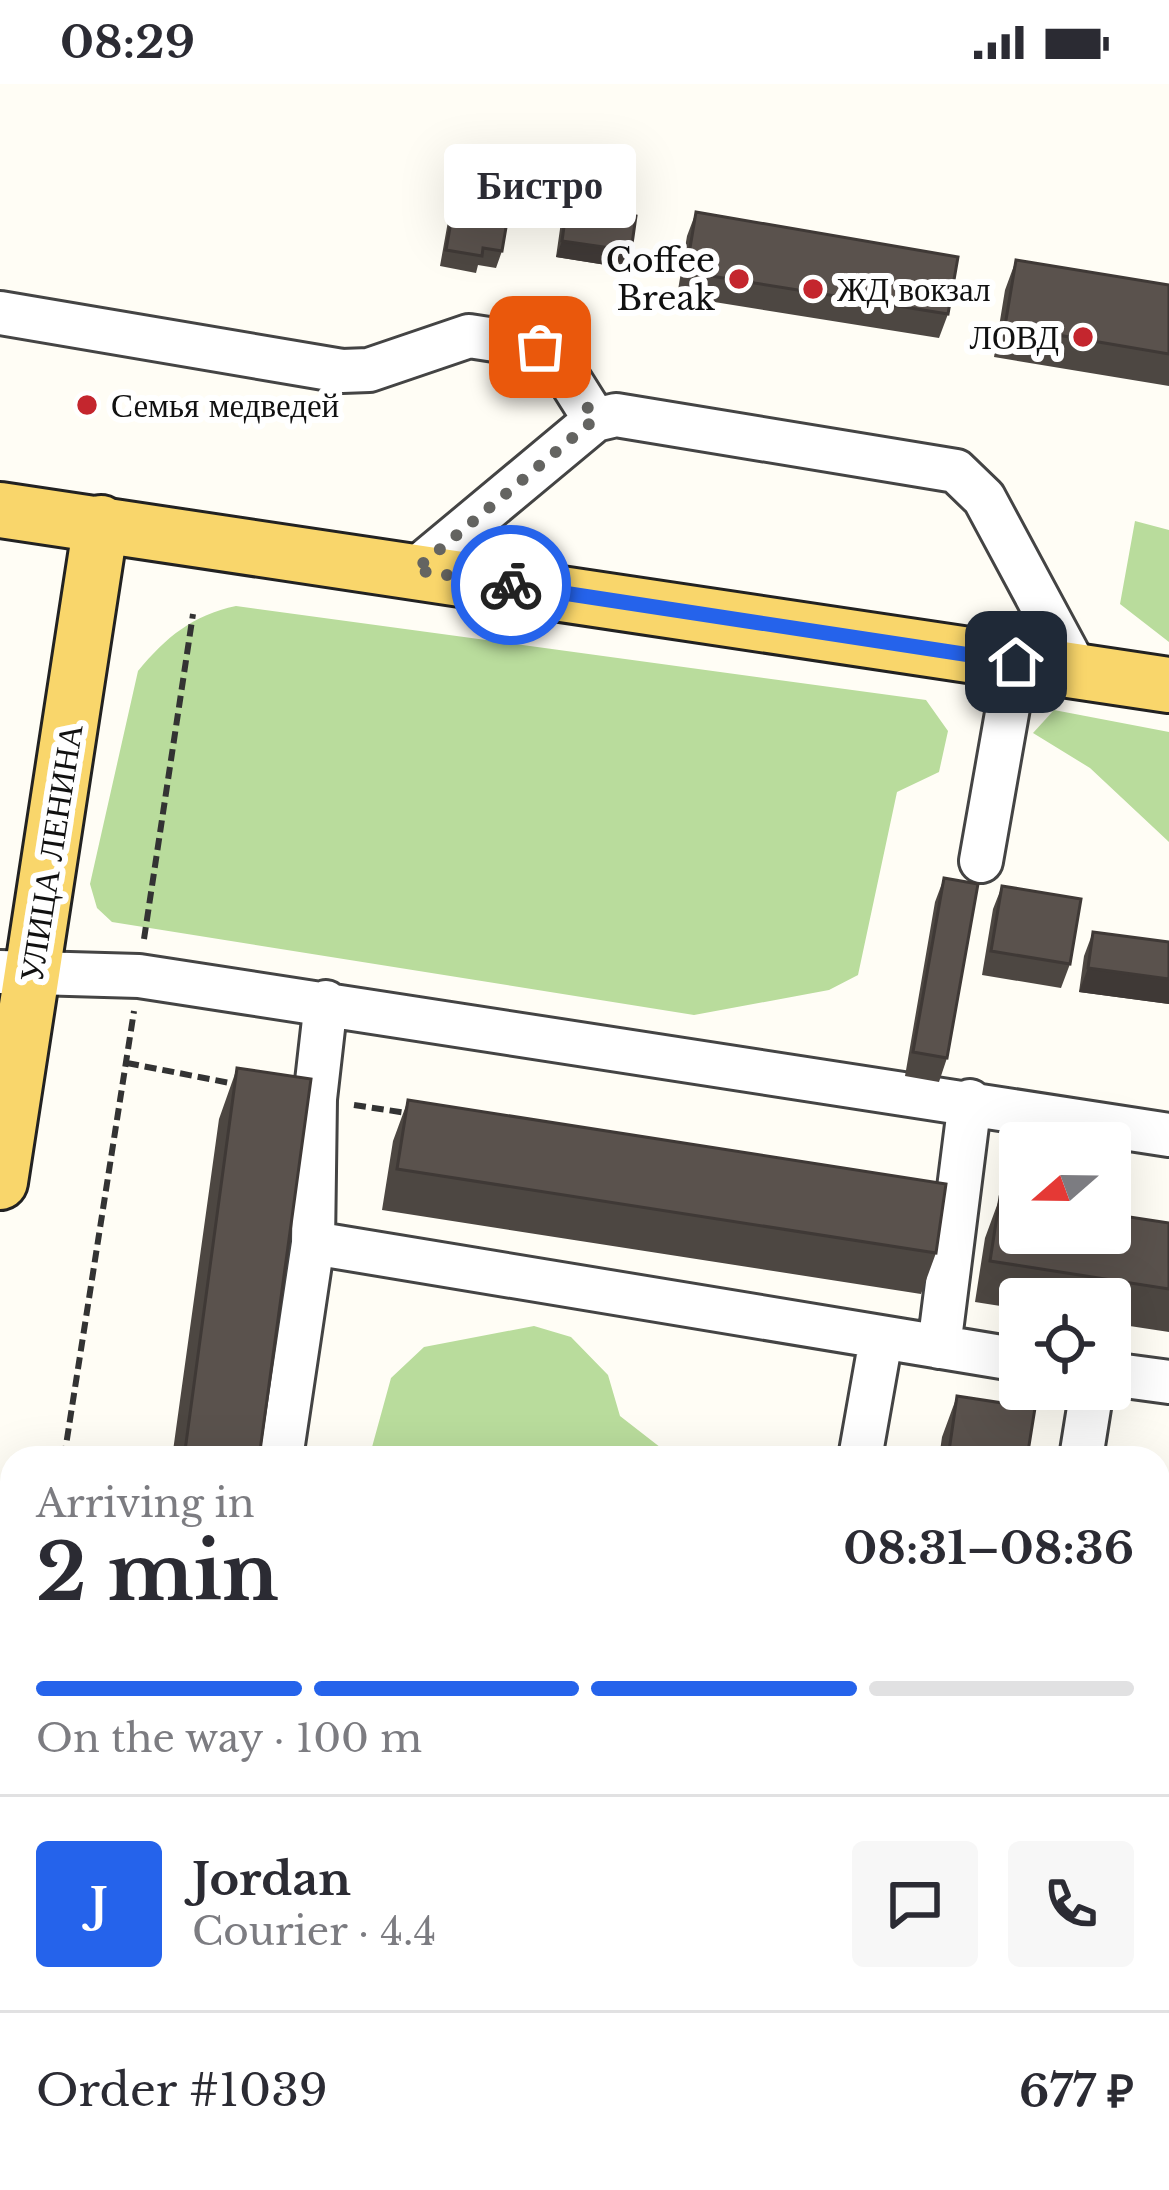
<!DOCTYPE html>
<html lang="en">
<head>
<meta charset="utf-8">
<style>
	body { margin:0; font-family:"Libre Baskerville",serif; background:#f7f7f7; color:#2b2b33; height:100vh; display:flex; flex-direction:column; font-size:45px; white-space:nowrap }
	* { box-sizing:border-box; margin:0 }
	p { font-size:39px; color:#7c7c81 }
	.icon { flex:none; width:66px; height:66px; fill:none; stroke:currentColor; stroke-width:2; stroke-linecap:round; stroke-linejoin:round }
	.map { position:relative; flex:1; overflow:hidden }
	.side { position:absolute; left:0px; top:1362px; width:1170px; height:744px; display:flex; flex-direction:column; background:#fff; border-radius:36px 36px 0 0; box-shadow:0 12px 48px #0002 }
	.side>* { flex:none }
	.needle { width:78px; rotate:250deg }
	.buttons { position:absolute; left:999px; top:1038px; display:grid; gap:24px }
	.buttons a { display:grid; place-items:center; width:132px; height:132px; border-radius:12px; background:#fff; box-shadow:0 12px 48px #0002; font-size:60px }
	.pin { position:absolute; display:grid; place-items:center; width:102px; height:102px; color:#fff; margin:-51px; border-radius:24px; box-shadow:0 6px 18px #0006 }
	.courier { position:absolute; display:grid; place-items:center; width:120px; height:120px; margin:-60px; border:9px solid #2563eb; border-radius:50%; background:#fff; color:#222; box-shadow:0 3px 15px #0007 }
	.bubble { position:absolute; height:84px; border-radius:12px; background:#fff; box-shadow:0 12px 48px #0002; font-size:39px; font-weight:700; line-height:84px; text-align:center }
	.summary em { font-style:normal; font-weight:700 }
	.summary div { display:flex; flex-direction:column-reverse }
	.summary { display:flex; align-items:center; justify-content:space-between; height:204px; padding:0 36px }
	h1 { font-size:78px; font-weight:700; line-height:90px }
	.bar { display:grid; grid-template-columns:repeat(4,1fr); gap:18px 12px; align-content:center; height:144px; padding:0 36px }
	.bar i { height:15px; border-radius:9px; background:#e1e1e2 }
	.bar .active { background:#2563eb }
	.bar p { grid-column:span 4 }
	.line { display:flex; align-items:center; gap:30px; padding:0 36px; border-top:3px solid #e1e1e2 }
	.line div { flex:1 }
	.round { display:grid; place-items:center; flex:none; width:126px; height:126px; border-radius:12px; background:#f7f7f7 }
	.status { display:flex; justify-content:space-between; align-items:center; height:84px; padding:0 60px; background:#fff; direction:ltr }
	.status svg { height:33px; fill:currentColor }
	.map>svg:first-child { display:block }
	.green { fill:#d5ebbd }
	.forest { fill:#b9dc9c }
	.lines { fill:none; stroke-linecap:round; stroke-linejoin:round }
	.minor-casing { stroke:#444; stroke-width:48 }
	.major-casing { stroke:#222; stroke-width:60 }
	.path { stroke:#333; stroke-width:6; stroke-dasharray:12 6; stroke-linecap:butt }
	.minor { stroke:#fff; stroke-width:42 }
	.major { stroke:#f9d66b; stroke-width:54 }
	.wall { fill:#4d4742 }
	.shaded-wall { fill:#3f3936 }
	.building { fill:#5a524d; stroke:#3f3936; stroke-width:3 }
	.done { stroke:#646461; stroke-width:12; stroke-dasharray:0 21.6 }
	.route { stroke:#2563eb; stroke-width:15 }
	.poi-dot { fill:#c4262e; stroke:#fff; stroke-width:4.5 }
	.labels { text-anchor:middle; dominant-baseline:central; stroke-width:12; stroke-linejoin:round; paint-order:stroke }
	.poi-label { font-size:33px; fill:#111; stroke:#fff; text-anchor:end }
	.street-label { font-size:33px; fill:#111; stroke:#fff }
</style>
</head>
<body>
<div class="status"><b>08:29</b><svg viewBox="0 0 49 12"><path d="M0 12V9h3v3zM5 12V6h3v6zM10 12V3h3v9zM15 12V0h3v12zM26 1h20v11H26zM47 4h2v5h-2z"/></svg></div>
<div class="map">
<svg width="1169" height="2106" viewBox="0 0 1169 2106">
	<rect width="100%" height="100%" fill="#fffdf5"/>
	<path class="green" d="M0,1920l12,2v131l-12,-2z"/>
	<path class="forest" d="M1135,437l34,9v112l-49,-38z
		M236,522l690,94 22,31 -9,41 -42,20 -39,183 -29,15 -135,25 -582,-93 -15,-14 -7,-24 48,-213c28,-34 55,-56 98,-65z
		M1054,626l115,22v110l-79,-74 -57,-35z
		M534,1242l37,11 37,38 12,41 54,42h-305l22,-80 33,-31z"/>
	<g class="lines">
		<defs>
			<path id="minor" d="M0,229l342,58 27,-1 100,-34 71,11 16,11 39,62
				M415,486l180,-150 21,-5 340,56 28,27 93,173
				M981,777l35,-199
				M0,888l139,4 1030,159
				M313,1159l2,-144 11,-97
				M939,1263l31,-246
				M1110,1290l59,8
				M281,1374l32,-215 707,117
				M860,1374l21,-119
				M1081,1374l11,-69
				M0,1571l12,2
				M1158,1575l11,2
				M1158,1751l11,1
				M0,2072l12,2
				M119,2094l56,12
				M213,2106l2,-12
				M399,2106l2,-12
				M687,2106l2,-12"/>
			<path id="major" d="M0,426l1169,175
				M0,1098l101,-659"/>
		</defs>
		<use href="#minor" class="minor-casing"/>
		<use href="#major" class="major-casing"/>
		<path class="path" d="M144,855l49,-325
			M127,979l108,21
			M354,1021l53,8
			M64,1374l70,-447
			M0,1774l12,-74
			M1158,1873l11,1
			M0,1908l12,2
			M839,2106l2,-12
			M880,2106l1,-12"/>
		<use href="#minor" class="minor"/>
		<use href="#major" class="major"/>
	</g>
	<path class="wall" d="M458,99l44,68 -6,17 -18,-3 -2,8 -36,-7 12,-67z
		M567,121l64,46 -6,17 -69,-11 5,-35z
		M696,128l252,102 -9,24 -262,-42 10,-60z
		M1016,176l153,25v101l-175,-29 11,-67z
		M944,794l3,180 -8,24 -34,-6 30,-174z
		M1002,802l68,78 -9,24 -79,-13 11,-66z
		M1093,848l76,10v62l-90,-12 5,-36z
		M237,984l22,390h-87l47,-339z
		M408,1016l528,153 -15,41 -539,-84 11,-69z
		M1000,1113l169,26v109l-59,-9v-24h-90v10l-45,-7 10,-64z
		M957,1312l70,62h-88l3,-21z
		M282,2094h82l-4,12h-80z
		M729,2094h83l-2,12h-82z
		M915,2094h243l11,12h-255z"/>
	<path class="shaded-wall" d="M562,157l69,10 -6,17 -69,-11z
		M1088,884l81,11v25l-90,-12z
		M1158,1680l11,1v43l-11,-1z
		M1158,1949l11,1v32l-11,-1z"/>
	<path class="building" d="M458,99l54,9 -10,59 -19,-3 -1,8 -36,-6z
		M567,121l69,11 -5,35 -69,-10z
		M696,128l262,45 -10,57 -262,-42z
		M1016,176l153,25v69l-164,-28z
		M944,794l34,6 -31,174 -34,-6z
		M1002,802l79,13 -11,65 -79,-13z
		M1093,848l76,10v37l-81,-11z
		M237,984l74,11 -52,379h-75z
		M408,1016l538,84 -10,69 -539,-84z
		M1000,1113l20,3v33h90v-19l59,9v66l-179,-28z
		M957,1312l78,12 -8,50h-79z
		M1158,1617l11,1v63l-11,-1z
		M1158,1877l11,2v71l-11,-1z
		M1158,2074l11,2v30h-248l1,-12h236z
		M336,2094h28l-1,4z
		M440,2094h36l-1,12h-36z
		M738,2094h74l-2,12h-74z
		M76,2101l32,5h-32z"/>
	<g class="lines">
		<path class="done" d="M511,501l-96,-15 180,-151 -39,-61 -16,-11"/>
		<path class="route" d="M511,501l505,77"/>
	</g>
	<g class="poi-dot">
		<circle cx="739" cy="195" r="12"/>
		<circle cx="813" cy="205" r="12"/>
		<circle cx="1083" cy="253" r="12"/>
		<circle cx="87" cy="321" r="12"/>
	</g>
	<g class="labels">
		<g class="poi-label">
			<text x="715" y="176">Coffee<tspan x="715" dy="38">Break</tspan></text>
			<text x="837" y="205" text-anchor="start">ЖД вокзал</text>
			<text x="1059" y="253">ЛОВД</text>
			<text x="111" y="321" text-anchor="start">Семья медведей</text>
		</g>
		<g class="street-label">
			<text transform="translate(51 769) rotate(-81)">УЛИЦА ЛЕНИНА</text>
		</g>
	</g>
</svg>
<div class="buttons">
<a><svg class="needle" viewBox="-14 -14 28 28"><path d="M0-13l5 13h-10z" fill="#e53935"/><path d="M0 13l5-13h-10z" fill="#7c7c81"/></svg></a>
<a><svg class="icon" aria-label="locate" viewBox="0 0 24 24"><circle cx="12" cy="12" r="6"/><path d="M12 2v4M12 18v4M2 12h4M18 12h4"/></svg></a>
</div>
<div class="pin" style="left:540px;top:263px;background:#ea580c"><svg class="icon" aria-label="bag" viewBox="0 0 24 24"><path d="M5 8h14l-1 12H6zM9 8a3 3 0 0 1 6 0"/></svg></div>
<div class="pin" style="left:1016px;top:578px;background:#1f2937"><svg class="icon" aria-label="home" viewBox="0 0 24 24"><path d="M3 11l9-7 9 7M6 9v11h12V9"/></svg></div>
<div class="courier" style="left:511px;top:501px"><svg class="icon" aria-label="bike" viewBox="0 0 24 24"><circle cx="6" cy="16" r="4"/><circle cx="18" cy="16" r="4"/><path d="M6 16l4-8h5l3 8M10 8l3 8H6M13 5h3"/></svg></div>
<div class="bubble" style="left:444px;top:60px;width:192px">Бистро</div>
<section class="side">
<div class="summary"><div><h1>2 min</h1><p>Arriving in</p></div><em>08:31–08:36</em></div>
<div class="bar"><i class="active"></i><i class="active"></i><i class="active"></i><i></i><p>On the way · 100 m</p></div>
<div class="line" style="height:216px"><b class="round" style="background:#2563eb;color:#fff">J</b><div><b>Jordan</b><p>Courier · 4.4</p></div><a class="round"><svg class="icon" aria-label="chat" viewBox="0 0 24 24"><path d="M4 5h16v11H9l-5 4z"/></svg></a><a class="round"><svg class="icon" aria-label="phone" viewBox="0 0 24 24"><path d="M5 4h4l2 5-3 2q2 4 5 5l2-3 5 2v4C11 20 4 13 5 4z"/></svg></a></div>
<div class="line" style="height:156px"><div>Order #1039</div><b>677 ₽</b></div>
</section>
</div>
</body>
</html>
